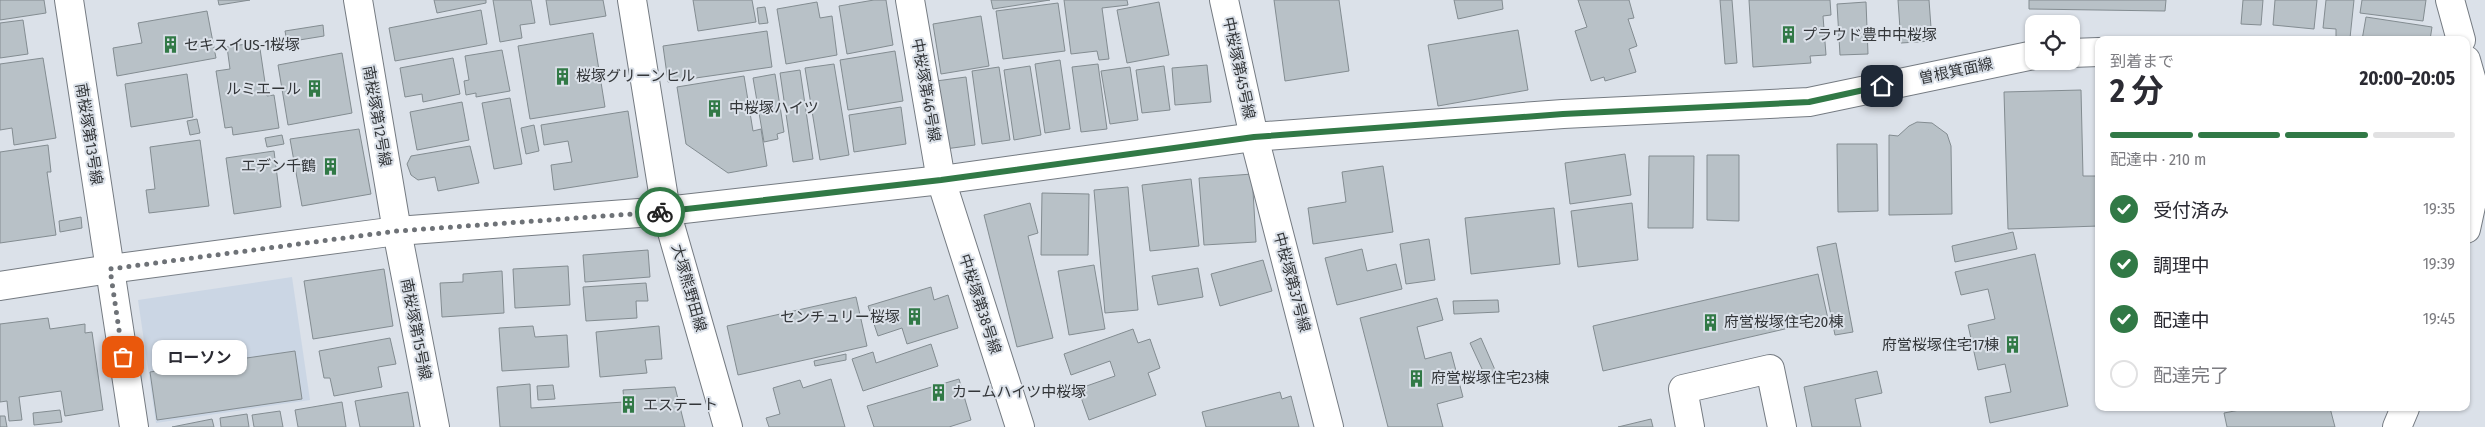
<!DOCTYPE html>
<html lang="ja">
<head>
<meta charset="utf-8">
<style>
	body { margin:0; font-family:"Fira Sans Condensed","Noto Sans JP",sans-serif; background:#f7f7f7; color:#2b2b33; height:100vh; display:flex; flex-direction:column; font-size:19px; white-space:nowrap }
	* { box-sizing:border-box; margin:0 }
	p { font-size:16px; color:#7c7c81 }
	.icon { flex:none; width:28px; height:28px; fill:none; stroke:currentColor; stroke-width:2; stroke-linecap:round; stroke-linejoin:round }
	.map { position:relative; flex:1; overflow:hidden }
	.sheet { position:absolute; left:2095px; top:36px; width:375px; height:375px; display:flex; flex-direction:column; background:#fff; border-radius:10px; box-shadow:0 1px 4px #0004 }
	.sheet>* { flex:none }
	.tools { position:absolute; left:2025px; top:15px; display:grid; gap:10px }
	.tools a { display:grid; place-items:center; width:55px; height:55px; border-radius:10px; background:#fff; box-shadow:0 1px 4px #0004; font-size:25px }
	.pin { position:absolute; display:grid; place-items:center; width:42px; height:42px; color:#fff; margin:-21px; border-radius:10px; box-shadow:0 2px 8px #0006 }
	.courier { position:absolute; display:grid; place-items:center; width:50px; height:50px; margin:-25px; border:4px solid #317946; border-radius:50%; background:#fff; color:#222; box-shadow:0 1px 6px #0007 }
	.bubble { position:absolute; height:35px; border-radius:10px; background:#fff; box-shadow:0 1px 4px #0004; font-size:16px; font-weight:700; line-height:35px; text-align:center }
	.headline em { font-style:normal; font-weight:700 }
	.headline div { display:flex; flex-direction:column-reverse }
	.headline { display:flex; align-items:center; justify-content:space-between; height:85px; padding:0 15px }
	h1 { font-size:32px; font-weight:700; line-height:38px }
	.bar { display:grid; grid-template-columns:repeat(4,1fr); gap:8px 5px; align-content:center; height:60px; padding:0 15px }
	.bar i { height:6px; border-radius:4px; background:#e1e1e2 }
	.bar .on { background:#317946 }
	.bar p { grid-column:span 4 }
	ol { padding:0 15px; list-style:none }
	li { display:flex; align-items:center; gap:15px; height:55px }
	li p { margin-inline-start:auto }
	li .icon { padding:5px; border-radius:50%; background:#317946; color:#fff; stroke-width:4 }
	li:last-child { color:#7c7c81 }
	li i { width:28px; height:28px; border:2px solid #e1e1e2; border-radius:50% }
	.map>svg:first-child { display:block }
	.built { fill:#cbd6e4 }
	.building { fill:#b8c1c7; stroke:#838c91 }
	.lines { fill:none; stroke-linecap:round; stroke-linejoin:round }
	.minor-casing { stroke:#757b82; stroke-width:30 }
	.tertiary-casing { stroke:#757b82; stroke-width:30 }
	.minor { stroke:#fff; stroke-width:28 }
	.tertiary { stroke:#fff; stroke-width:28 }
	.done { stroke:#6e7277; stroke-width:5; stroke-dasharray:0 9 }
	.route { stroke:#317946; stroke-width:6 }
	.labels { text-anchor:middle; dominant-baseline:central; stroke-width:4; stroke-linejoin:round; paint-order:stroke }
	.poi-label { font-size:15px; fill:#333639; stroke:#dbe1e9; text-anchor:start }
	.street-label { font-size:15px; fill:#333639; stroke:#dbe1e9 }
</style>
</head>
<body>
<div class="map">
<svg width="2485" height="427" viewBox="0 0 2485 427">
	<rect width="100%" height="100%" fill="#dbe1e9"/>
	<path class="built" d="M292,277l18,123 -154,23 -18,-123z"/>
	<path class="building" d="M0,0h44l2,13 -46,7z
		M218,0h32l-31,5z
		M434,0h52v3l-49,10z
		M493,0h38l4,23 -15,2 2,13 -22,4z
		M546,0h57l3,16 -56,9z
		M693,0h59l4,22 -58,9z
		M874,0h12l7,45 -46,9 -8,-48z
		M991,0h59l-57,9z
		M1064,0h63l1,5 -26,3 7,51 -10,1 -2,-9 -26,3z
		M1274,0h65l10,71 -64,10z
		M1454,0h48l1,9 -45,10z
		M1578,0h51l5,18 -6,1 9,27 -8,3 7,23 -31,9 -1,-4 -13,4 -16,-50 12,-4z
		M1720,0h12l5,63 -12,1z
		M1749,0h81l1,15 -8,1 3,39 -16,1 1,7 -58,4z
		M1898,0h31l3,41 -31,2z
		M2029,0h137l-1,11 -136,-2z
		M2243,0h20l-2,25 -20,-1z
		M2275,0h42l-3,29 -41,-4z
		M2326,0h28l-4,38 -14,-1v-8l-13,-1z
		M2362,0h64l-3,21 -63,-8z
		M817,2l3,16 12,-2 5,39 -51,9 -9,-55z
		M1159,2l10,53 -42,8 -10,-53z
		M1866,2l2,52 -28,1 -3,-51z
		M1058,3l7,48 -62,8 -7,-48z
		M765,7l3,16 -9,1 -2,-16z
		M481,10l6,34 -92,17 -6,-33z
		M207,11l9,47 -99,18 -4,-28 29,-5 -4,-20z
		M981,16l8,50 -48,8 -8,-50z
		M2366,17l66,10 -2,13h-68z
		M23,20l5,34 -28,4v-35z
		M323,25l1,11 -37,6 -2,-11z
		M1518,30l10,60 -90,16 -10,-61z
		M767,31l5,36 -104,15 -5,-36z
		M593,33l12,74 -75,12 -12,-73z
		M259,42l8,54 7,-1 5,33 -46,7 -1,-8 -7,1 -9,-57 14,-2 -3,-22z
		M502,50l8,41 -34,6v-4l-10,2 -2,-14 5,-1 -4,-24z
		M895,51l8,50 -55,9 -8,-50z
		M342,53l10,60 -64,12 -10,-60z
		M43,58l13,80 -42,7 -2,-17 -12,2v-66z
		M453,58l7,36 -37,8 -1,-8 -17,3 -5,-29z
		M1060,60l10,69 -25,4 -10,-69z
		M834,64l15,91 -29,5 -15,-92z
		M1098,64l9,65 -26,3 -9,-65z
		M1207,65l4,37 -36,3 -3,-37z
		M1030,66l11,69 -27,5 -10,-70z
		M1164,66l6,44 -28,3 -6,-43z
		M999,67l11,73 -28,4 -10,-73z
		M1130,67l8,53 -28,4 -9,-53z
		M800,70l13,89 -20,3 -13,-89z
		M187,74l6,43 -62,10 -6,-43z
		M775,74l9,58 -7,2 1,5 -14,3 -11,-64z
		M744,76l9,55 8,-2 6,37 -39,7 -42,-29 -9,-57z
		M966,77l9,68 -30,4 -9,-68z
		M2081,90l2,86h16v50l-91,3 -4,-137z
		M510,98l12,66 -28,5 -12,-66z
		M462,102l7,38 -52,10 -7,-38z
		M901,107l5,37 -52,8 -5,-37z
		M628,111l10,66 -84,13 -3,-25 21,-3 -4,-21 -24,4 -3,-20z
		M197,119l3,14 -10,2 -3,-14z
		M1917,122l15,1 15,11 4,12 1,68 -63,1v-80l9,1 11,-10z
		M534,125l5,26 -13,3 -5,-26z
		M359,129l12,65 -69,12 -12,-67z
		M282,135l2,9 -17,3 -2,-9z
		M200,140l9,66 -60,7 -3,-23 9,-1 -5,-42z
		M1837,144h40l1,67 -40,1z
		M48,145l3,27h-4l9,63 -56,8v-91z
		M470,146l9,37 -41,8 -3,-14 -17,3 -7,-5 -4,-11 4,-8z
		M274,151l7,56 -47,7 -8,-56z
		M1625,154l6,41 -61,9 -5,-41z
		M1707,155h32v66l-32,-1z
		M1649,156h45l-1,72h-45z
		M1383,166l10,66 -80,12 -5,-36 38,-6 -4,-30z
		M1252,174l4,68 -52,3 -5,-67z
		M1191,179l8,67 -49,5 -8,-66z
		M1128,187l10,123 -33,3 -11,-123z
		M1042,193l47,1 -1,61h-47z
		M1030,203l8,30 -10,3 25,102 -36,9 -33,-132z
		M1632,203l6,57 -60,7 -7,-56z
		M1554,208l6,56 -89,10 -6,-56z
		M81,217l1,11 -22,4 -1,-11z
		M2013,232l4,17 -62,13 -3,-16z
		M1429,239l6,41 -29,4 -6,-40z
		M1836,243l17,89 -18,3 -18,-88z
		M1362,249l5,22 29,-7 6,25 -65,16 -12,-47z
		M648,250l2,27 -65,5 -2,-27z
		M2035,254l33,152 -78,17 -5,-26 26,-5 -6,-28 -27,6 -10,-45 27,-6 -7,-30 -27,6 -6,-23z
		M1263,260l9,31 -52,15 -9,-32z
		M1094,265l11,64 -36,6 -11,-64z
		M568,266l2,39 -55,3 -2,-39z
		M1198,268l5,29 -45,8 -6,-29z
		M384,269l9,57 -80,13 -9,-58z
		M502,271l2,42 -62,4 -2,-34 23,-1v-8z
		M1818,274l10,45 -225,52 -10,-45z
		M646,283l2,18h-12l1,17 -51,3 -3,-34z
		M931,287l3,13 14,-5 10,33 -51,16 -5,-16 -24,8 -10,-30z
		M856,297l11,49 -129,29 -11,-49z
		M1437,298l6,22 -26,7 8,32 26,-7 12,45 -26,7 6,23h-55l-28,-109z
		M1498,300l1,12 -45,2 -1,-13z
		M48,318l2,11 35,-5v9l7,-1 11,78 -38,6 -4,-25 -42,6 3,23 -13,1 -2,-20 -7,1v-78z
		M533,326l2,11 32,-2 2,32 -67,4 -3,-43z
		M659,326l3,33 -17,1 2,13 -47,4 -4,-45z
		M1133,329l5,14 12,-4 10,29 -12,5 8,22 -67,25 -11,-31 37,-13 -5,-15 -39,14 -7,-21z
		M390,338l6,26 -18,3 4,20 -48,9 -4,-18h-6l-5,-27z
		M1481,338l18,41 -10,5 -19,-41z
		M931,344l7,22 -75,25 -11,-32 21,-7 3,11z
		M295,351l7,48 -145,21 -7,-48z
		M846,354v6l-31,6 -1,-5z
		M1877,371l5,22 -27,6 6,28h-49l-8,-40z
		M831,379l14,48h-76l-3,-9 14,-4 -7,-26 27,-8 3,8z
		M959,379l12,41 -22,7h-75l-7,-21z
		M530,384l1,24 93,-6 -1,-12 52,-3 10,40h-185l-3,-40z
		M553,385l2,14 -17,1 -1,-14z
		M408,392l6,35h-54l-5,-26z
		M1280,392l2,7 9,-3 8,31h-93l-4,-15z
		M342,402l4,25h-48l-3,-17z
		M2250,408h80l5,19h-108l-3,-14z
		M60,410l2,12 -28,3 -1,-12z
		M280,411l3,16h-29l-2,-12z
		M247,414l2,13h-28l-1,-9z
		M0,416h5l2,11h-7z
		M212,419l2,8h-42z
		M1651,419l2,8h-35z"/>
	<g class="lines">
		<defs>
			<path id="minor" d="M69,0l65,427
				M358,0l39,231 38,196
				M632,0l34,211 62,216
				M910,0l31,180 79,247
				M1224,0l30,137 75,290
				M2450,0l11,40
				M2466,60l13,46 2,54 -15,69
				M1690,427l-7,-38 87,-20 12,58
				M2397,427l8,-19"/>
			<path id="tertiary" d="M2071,53l28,-1
				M2466,102l19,7
				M0,286l110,-17 287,-38 269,-20 275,-31 313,-43 309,-23 246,-12 225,-47"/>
		</defs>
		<use href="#minor" class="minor-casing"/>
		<use href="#tertiary" class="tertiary-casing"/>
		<use href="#minor" class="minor"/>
		<use href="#tertiary" class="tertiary"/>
	</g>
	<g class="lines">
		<path class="done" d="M123,357l-13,-88 287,-38 263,-19"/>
		<path class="route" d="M660,212l281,-32 313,-43 309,-23 246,-12 73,-16"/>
	</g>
	<defs>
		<symbol id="building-bare" viewBox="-9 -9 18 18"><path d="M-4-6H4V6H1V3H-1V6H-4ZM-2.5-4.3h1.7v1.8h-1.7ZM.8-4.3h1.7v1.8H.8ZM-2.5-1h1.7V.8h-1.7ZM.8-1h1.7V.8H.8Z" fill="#317946" stroke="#dbe1e9" stroke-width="2.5" paint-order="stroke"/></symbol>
	</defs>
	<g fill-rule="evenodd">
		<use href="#building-bare" x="1776" y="22" width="25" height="25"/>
		<use href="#building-bare" x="158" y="32" width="25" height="25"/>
		<use href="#building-bare" x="550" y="64" width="25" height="25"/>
		<use href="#building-bare" x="302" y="76" width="25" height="25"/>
		<use href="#building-bare" x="702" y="96" width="25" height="25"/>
		<use href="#building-bare" x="318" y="154" width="25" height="25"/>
		<use href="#building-bare" x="902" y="304" width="25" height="25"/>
		<use href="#building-bare" x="1698" y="310" width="25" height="25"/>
		<use href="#building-bare" x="2000" y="332" width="25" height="25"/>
		<use href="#building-bare" x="1404" y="366" width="25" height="25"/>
		<use href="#building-bare" x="926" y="380" width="25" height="25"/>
		<use href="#building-bare" x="616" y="392" width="25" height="25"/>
	</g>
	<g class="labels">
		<g class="poi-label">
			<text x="1802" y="35">プラウド豊中中桜塚</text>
			<text x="184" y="45">セキスイUS-1桜塚</text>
			<text x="576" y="76">桜塚グリーンヒル</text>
			<text x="301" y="89" text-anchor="end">ルミエール</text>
			<text x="729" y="108">中桜塚ハイツ</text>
			<text x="316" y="166" text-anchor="end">エデン千鶴</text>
			<text x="900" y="317" text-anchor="end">センチュリー桜塚</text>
			<text x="1724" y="322">府営桜塚住宅20棟</text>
			<text x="1999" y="345" text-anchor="end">府営桜塚住宅17棟</text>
			<text x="1431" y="378">府営桜塚住宅23棟</text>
			<text x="952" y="392">カームハイツ中桜塚</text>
			<text x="643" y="405">エステート</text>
		</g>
		<g class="street-label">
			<text transform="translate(1239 68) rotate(78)">中桜塚第45号線</text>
			<text transform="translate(1956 71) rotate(-12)">曽根箕面線</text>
			<text transform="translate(926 90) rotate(80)">中桜塚第46号線</text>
			<text transform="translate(377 116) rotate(80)">南桜塚第12号線</text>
			<text transform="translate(89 134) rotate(81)">南桜塚第13号線</text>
			<text transform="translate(1292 282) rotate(75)">中桜塚第37号線</text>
			<text transform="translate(689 288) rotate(74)">大塚熊野田線</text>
			<text transform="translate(980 304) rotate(72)">中桜塚第38号線</text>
			<text transform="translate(416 329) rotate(79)">南桜塚第15号線</text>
		</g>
	</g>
</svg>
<div class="tools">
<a><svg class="icon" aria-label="locate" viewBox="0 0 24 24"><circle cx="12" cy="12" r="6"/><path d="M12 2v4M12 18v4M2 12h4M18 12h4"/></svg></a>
</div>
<div class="pin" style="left:123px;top:357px;background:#ea580c"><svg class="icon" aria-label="bag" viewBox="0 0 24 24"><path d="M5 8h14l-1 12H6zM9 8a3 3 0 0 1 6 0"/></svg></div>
<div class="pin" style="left:1882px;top:86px;background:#1f2937"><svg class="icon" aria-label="home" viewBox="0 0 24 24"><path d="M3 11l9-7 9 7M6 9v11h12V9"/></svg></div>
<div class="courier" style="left:660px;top:212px"><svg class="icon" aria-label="bike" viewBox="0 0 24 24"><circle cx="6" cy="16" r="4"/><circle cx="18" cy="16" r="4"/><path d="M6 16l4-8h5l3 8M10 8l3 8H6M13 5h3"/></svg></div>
<div class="bubble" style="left:152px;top:340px;width:95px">ローソン</div>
<section class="sheet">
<div class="headline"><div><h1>2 分</h1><p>到着まで</p></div><em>20:00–20:05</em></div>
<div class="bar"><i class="on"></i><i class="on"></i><i class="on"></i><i></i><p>配達中 · 210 m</p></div>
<ol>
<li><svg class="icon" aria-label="check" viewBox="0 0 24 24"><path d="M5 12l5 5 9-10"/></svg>受付済み<p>19:35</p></li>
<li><svg class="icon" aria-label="check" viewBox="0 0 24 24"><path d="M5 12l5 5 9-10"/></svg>調理中<p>19:39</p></li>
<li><svg class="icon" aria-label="check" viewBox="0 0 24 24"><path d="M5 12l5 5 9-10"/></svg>配達中<p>19:45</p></li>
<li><i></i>配達完了</li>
</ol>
</section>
</div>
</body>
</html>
